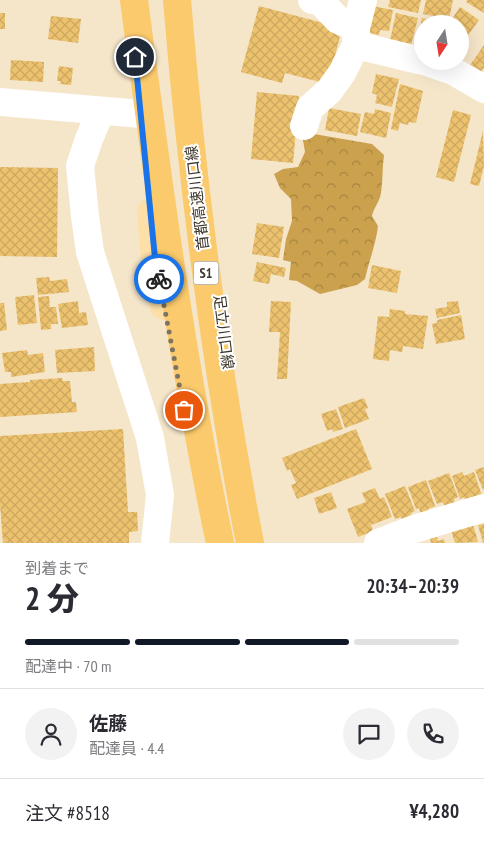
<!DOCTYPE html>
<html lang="ja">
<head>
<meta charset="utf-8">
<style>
	body { margin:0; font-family:"PT Sans Narrow","Noto Sans JP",sans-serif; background:#f2f2f3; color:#2b2b33; height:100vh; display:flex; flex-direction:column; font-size:19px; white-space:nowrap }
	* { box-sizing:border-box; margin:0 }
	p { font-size:16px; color:#7c7c81 }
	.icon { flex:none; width:28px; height:28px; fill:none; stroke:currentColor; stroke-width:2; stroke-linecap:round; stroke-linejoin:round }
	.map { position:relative; height:543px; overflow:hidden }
	.sheet { display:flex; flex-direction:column; background:#fff; flex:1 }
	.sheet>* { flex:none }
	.needle { width:32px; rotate:192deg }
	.tools { position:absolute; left:414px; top:15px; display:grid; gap:10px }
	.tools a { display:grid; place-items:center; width:55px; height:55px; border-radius:50%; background:#fff; box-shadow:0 5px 20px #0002; font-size:25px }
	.pin { position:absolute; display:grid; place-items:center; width:42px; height:42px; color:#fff; margin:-21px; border:2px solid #fff; border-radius:50%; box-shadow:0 1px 5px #0007 }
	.courier { position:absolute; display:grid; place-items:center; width:50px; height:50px; margin:-25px; border:4px solid #1a73e8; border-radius:50%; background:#fff; color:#222; box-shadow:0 1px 6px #0007 }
	.head em { font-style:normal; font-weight:800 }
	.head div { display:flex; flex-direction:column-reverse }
	.head { display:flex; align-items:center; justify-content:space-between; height:85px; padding:0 25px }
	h1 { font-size:32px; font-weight:800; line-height:38px }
	.bar { display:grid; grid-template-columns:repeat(4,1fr); gap:8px 5px; align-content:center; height:60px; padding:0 25px }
	.bar i { height:6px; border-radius:4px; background:#e1e1e2 }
	.bar .active { background:#111827 }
	.bar p { grid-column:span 4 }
	.line { display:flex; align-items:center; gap:12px; padding:0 25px; border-top:1px solid #e1e1e2 }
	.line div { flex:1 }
	.round { display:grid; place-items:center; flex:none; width:52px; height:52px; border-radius:26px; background:#f2f2f3 }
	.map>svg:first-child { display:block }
	.forest { fill:url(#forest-crowns) }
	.building { fill:url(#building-cross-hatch) }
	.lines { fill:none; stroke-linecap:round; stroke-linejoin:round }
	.minor { stroke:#fff; stroke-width:28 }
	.major { stroke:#fddfa7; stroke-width:28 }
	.highway { stroke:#fbca6c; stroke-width:28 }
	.done { stroke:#7d7362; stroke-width:5; stroke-dasharray:0 9 }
	.route { stroke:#1a73e8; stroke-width:6 }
	.labels { text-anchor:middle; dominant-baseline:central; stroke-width:4; stroke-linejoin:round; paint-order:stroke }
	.shield { fill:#fff; stroke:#76726b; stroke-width:1 }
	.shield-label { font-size:14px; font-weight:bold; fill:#3c362b }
	.street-label { font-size:15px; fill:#3c362b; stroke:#fff }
</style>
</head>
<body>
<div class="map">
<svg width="484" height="543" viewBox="0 0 484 543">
	<defs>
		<pattern id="forest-crowns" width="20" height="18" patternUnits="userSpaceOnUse" patternTransform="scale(1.25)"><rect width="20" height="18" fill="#cba14d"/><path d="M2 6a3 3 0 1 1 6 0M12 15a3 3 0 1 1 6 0" fill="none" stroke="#a68440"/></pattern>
		<pattern id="building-cross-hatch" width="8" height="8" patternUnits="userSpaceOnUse" patternTransform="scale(1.25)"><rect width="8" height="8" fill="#edc26e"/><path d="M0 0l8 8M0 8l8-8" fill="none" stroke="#cca75f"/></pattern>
	</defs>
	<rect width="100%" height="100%" fill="#f5e5c9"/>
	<path class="forest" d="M308,133l64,11 12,11c-2,13 -1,26 -3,38 -1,8 -7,14 -9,23l6,10c-2,18 -9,35 -13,53l-8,6 -37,9 -23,-13 -8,-1 2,-18 -8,-2 3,-21 6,-18 -1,-22 -11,-11 -6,-14 9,-5 15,-2 7,-15 -2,-12z"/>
	<path class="building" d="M390,0h31l-3,13 -30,-6z
		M426,0h27l-4,19 -26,-5z
		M467,0h17v13l-18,-11z
		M259,6l83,22 -14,56 -43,-11 -3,10 -41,-11z
		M372,6l21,4 -4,21 -9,-1 -1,5 -12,-3z
		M460,7l19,13 -15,21 -4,-3v-14h-7l2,-3 -3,-2z
		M0,13h5v16h-5z
		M396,13l22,5 -7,27 -21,-5z
		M51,16l30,3 -3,24 -30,-4z
		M422,18l23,5 -23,1v23l-6,-1z
		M484,45v23l-4,5 -10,-8z
		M11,60l33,2 -1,20 -33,-2z
		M59,66l14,2 -2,17 -11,-1 1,-3h-4z
		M376,74l23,5 -7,28 -17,-4 2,-8 -5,-2z
		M400,84l23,7 -7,32 -7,-1 -1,3 -8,-2 -2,8 -7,-2z
		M257,92l42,4 -6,67 -42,-4z
		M329,108l32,6 -4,22 -32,-6z
		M375,109l16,4 -5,25 -26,-6 5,-20 9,2z
		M453,110l18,5 -17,67 -18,-5z
		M483,131l1,35 -5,20 -9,-2z
		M0,167l58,1 -1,89 -57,-1z
		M257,223l27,4 -5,31 -27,-4z
		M257,262l29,6 -2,9 -13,-3 -2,10 -16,-3z
		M372,265l29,6 -4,22 -29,-5z
		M49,277l1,4 17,-2 2,13 -31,3 -2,-17z
		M34,295l3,28 -19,2 -3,-28z
		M49,296l1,11h6l2,17h-7v5l-10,1 -3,-33z
		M78,301l1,12 7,-1 2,13 -26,3 -4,-24z
		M271,301l20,1 -4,77h-10l3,-47h-11z
		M458,301l2,12 -23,5 -2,-9 12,-2v-5z
		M0,303h4l3,27 -7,1z
		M390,309l15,2v3l23,2 -5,33 -20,-3 -1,6 -12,-2 -1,11 -16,-2 5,-43 11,1z
		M461,315l4,24 -29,5 -4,-20 5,-1v-3z
		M94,347l1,24 -38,2 -2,-23z
		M27,350l1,5 15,-2 2,19 -34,5v-5h-6l-3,-19z
		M62,378l1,3h7l2,21h4l1,10 -77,5v-33l30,-2v-2z
		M364,398l4,10 -3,1 4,10 -24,9 -7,-21z
		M336,409l7,20 -10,3 -1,-3 -5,2 -6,-17z
		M123,429l5,83h9l1,19 -9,1v11h-126l-3,-39v-68z
		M356,429l16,40 -75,30 -6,-14 5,-2 -6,-14 -3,2 -5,-13z
		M484,467v22l-1,1 -8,-20z
		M462,472l2,4 10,-4 8,24 -16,8 -2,-7 -4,2 -8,-23z
		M449,473l9,24 -4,2 1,4 -10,4 -2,-5 -6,2 -9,-23z
		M426,480l9,26 -7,3 2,3 -9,3 -2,-7 -3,1 -8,-22z
		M405,486l10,25 -4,2 1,4 -10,3 -1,-3 -6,2 -10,-25z
		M375,488l5,11 4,-2 8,20 -21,8 2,6 -15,6 -11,-28 19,-7 -4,-9z
		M331,492l6,16 -18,6 -5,-16z
		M473,524l5,18 -23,1 -4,-13z
		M484,524v19h-1l-5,-18z
		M437,536l1,5 6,-2 1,4h-14l-1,-5z"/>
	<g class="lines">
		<path class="minor" d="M312,0l8,1 18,19 18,8 7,-28
			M356,28v17l66,16
			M424,61l29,10 31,18
			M0,102l142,12
			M101,111l-12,28 -9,27 5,50 5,36 60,186 10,57 -5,48
			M304,126l6,-18 19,-17 13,-18 14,-28
			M378,543l36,-14 70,-21"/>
		<path class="major" d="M151,212l4,46 9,48"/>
		<path class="highway" d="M134,0c24,182 48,363 86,543
			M177,0c15,182 38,364 73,543"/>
	</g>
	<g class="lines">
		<path class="done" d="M159,279l25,131"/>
		<path class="route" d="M135,57l20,201 4,21"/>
	</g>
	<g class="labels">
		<rect class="shield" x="193.5" y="261.5" width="25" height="23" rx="4"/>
		<g class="shield-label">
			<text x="206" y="273">S1</text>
		</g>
		<g class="street-label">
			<text transform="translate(197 198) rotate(-97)">首都高速川口線</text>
			<text transform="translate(224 332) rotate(83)">足立川口線</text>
		</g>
	</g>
</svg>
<div class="tools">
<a><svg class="needle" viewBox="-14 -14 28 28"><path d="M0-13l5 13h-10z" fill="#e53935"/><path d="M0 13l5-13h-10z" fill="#7c7c81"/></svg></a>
</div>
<div class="pin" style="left:184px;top:410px;background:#ea580c"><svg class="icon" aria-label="bag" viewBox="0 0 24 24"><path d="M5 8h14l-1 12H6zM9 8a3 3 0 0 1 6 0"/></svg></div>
<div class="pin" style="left:135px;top:57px;background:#1f2937"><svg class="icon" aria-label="home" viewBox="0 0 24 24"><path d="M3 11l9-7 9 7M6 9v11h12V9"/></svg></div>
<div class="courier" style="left:159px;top:279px"><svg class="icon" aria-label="bike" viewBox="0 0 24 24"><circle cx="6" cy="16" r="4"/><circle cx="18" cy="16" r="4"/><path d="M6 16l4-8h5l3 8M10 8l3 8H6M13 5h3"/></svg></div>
</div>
<section class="sheet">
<div class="head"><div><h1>2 分</h1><p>到着まで</p></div><em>20:34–20:39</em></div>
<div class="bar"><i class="active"></i><i class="active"></i><i class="active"></i><i></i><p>配達中 · 70 m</p></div>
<div class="line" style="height:90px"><a class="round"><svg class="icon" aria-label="person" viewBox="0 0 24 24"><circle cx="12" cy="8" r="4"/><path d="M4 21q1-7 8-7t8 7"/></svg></a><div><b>佐藤</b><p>配達員 · 4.4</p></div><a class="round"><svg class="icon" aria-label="chat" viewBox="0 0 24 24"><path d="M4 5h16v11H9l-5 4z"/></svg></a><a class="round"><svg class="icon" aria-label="phone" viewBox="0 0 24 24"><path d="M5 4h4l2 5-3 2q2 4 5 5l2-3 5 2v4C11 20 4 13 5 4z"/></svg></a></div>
<div class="line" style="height:65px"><div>注文 #8518</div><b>¥4,280</b></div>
</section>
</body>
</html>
